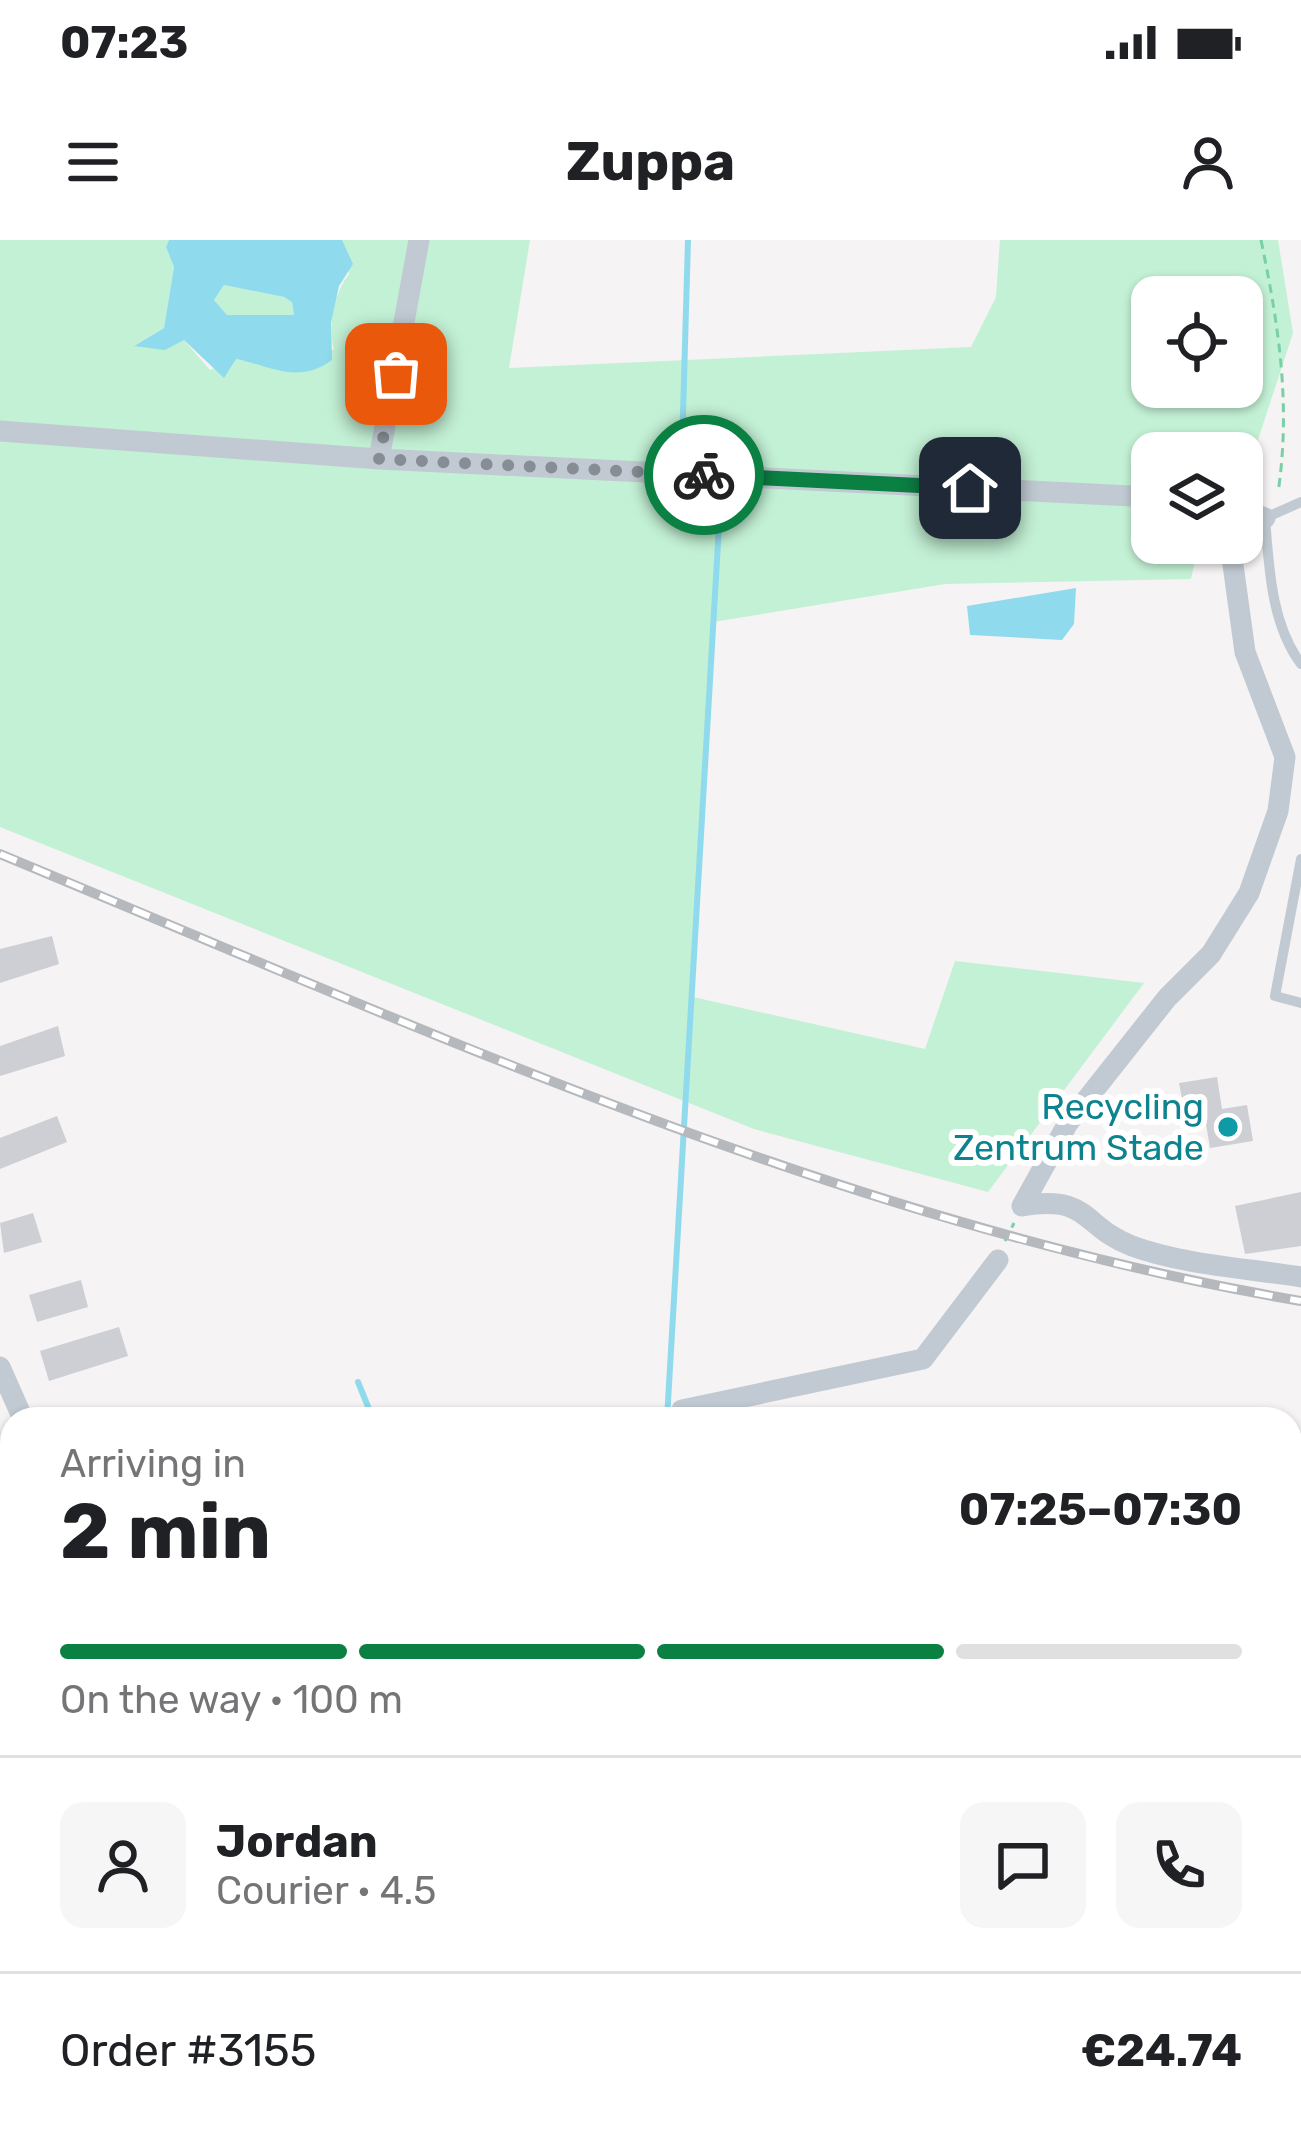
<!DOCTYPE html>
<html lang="en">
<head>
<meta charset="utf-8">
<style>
	body { margin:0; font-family:Rubik,sans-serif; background:#f6f6f6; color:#202124; height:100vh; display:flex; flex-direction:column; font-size:45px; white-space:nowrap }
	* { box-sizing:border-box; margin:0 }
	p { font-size:39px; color:#757577 }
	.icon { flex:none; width:66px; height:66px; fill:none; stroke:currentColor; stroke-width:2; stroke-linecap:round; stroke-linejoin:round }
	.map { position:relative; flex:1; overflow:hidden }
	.panel { position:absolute; left:0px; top:1167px; width:1302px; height:747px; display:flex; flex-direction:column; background:#fff; border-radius:36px 36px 0 0; box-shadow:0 3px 9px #0004 }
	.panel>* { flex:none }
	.controls { position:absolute; left:1131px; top:36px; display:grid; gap:24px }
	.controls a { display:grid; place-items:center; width:132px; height:132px; border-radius:24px; background:#fff; box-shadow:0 3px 9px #0004; font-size:60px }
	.pin { position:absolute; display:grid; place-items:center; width:102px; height:102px; color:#fff; margin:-51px; border-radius:24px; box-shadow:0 6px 18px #0006 }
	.courier { position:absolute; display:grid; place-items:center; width:120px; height:120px; margin:-60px; border:9px solid #0b8043; border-radius:50%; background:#fff; color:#222; box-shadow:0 3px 15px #0007 }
	.overview em { font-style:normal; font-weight:700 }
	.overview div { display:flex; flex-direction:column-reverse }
	.overview { display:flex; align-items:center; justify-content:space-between; height:204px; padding:0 60px }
	h1 { font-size:78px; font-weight:700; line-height:90px }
	.bar { display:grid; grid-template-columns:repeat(4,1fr); gap:18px 12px; align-content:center; height:144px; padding:0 60px }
	.bar i { height:15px; border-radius:9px; background:#e0e0e0 }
	.bar .current { background:#0b8043 }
	.bar p { grid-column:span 4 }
	.line { display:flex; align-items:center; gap:30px; padding:0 60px; border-top:3px solid #e0e0e0 }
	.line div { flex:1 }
	.round { display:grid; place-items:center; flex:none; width:126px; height:126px; border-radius:24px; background:#f6f6f6 }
	.status { display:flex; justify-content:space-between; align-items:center; height:84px; padding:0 60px; background:#fff; direction:ltr }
	.status svg { height:33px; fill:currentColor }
	header { display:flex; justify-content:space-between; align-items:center; height:156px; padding:0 60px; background:#fff; font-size:54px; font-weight:700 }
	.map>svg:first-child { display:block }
	.green { fill:#c3f1d5; fill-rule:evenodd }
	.water { fill:#90daee; fill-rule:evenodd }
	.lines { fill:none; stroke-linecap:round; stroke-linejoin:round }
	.stream { stroke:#90daee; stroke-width:6 }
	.building { fill:#cdcfd5 }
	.path { stroke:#7ad0a6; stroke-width:3; stroke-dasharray:9 6; stroke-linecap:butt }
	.lane { stroke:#c1cad2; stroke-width:10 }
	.street { stroke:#c1cad2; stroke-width:21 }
	.rail-casing { stroke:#b5b8bd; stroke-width:10 }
	.rail { stroke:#fff; stroke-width:6; stroke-dasharray:18; stroke-linecap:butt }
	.done { stroke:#868d94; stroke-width:12; stroke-dasharray:0 21.6 }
	.route { stroke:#0b8043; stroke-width:15 }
	.culture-dot { fill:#0f9aa8; stroke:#fff; stroke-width:4.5 }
	.labels { text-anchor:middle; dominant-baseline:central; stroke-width:12; stroke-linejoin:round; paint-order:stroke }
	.culture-label { font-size:36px; fill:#0d838f; stroke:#fff; text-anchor:end }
</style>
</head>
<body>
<div class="status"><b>07:23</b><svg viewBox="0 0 49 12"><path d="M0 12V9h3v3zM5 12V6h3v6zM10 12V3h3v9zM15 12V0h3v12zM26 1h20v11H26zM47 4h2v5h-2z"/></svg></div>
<header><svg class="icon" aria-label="menu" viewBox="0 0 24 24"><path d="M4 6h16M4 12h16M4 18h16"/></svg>Zuppa<svg class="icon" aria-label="person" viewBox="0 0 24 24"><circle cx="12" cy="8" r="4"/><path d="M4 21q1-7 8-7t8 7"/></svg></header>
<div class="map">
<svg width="1301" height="1912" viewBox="0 0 1301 1912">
	<rect width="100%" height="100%" fill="#f5f3f3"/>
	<path class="green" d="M0,0h169l-3,7 8,20 -10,61 -29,17 49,-5 26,30 26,-11c56,11 43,23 98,-10 -7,-22 1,-58 15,-75l-7,-34h188l-21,128 462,-21 25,-50 4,-57h278l15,93 -41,125 -10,2v-7h-90v90h47l-8,36 -246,5 -232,38 -20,375 232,52 30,-88 189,22 -156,209 -234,-63 -754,-302zM1152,57h90v90h-90z
		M224,45l60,12 8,4 2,14h-67l-13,-15z"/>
	<path class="water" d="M169,0h173l11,24 -14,22 -8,37 1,37c-34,25 -61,6 -96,-1l-12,19 -40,-38 -19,10 -31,-4 30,-18 10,-61 -8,-20zM224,45l60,12 8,5 2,13h-67l-13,-15z
		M1076,348l-2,36 -12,16 -92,-5 -3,-29z"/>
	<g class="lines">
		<path class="stream" d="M682,209l6,-209
			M358,1142l15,37
			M667,1179l54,-928
			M1166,1902l10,10"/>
	</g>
	<path class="building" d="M52,696l7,28 -59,19v-34z
		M58,786l7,30 -65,20v-30z
		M1217,837l5,32 25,-4 6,36 -43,7 -7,-42 -19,3 -5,-26z
		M57,876l10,26 -67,27v-31z
		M1301,952v54l-56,8 -10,-48z
		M33,973l9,29 -38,11 -4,-30z
		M81,1040l7,27 -51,15 -8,-27z
		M119,1087l9,29 -79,25 -9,-30z"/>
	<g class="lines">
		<path class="path" d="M1261,0c18,87 30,165 17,253
			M1005,1001l9,-18
			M0,1220l12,-2
			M277,1902l18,10"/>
		<path class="lane" d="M1301,262l-36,16c4,49 6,106 36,146
			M1301,619l-26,137 26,7"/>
		<path class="street" d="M0,191l379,28 773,38
			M379,219l40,-219
			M1242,269l23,9
			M1022,966l46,-83 99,-125 44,-44 38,-61 29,-82 7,-54 -40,-105 -15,-109
			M1022,966c68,-12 60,21 110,40 52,19 114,22 169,31
			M0,1127l23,52
			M681,1179l1,-9 241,-51 75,-99
			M0,1406l12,-5
			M0,1621l12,-4
			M0,1826l12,-4
			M732,1902l18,10
			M339,1912l23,-10"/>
		<defs>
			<path id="rail" d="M0,614c424,175 845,370 1301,447"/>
		</defs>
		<use href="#rail" class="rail-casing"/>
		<use href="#rail" class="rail"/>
	</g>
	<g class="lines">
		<path class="done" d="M396,134l-17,85 325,16"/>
		<path class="route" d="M704,235l266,13"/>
	</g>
	<circle class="culture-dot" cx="1228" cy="887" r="12"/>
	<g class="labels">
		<g class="culture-label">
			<text x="1204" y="866">Recycling<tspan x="1204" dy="41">Zentrum Stade</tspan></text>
		</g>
	</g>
</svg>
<div class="controls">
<a><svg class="icon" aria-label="locate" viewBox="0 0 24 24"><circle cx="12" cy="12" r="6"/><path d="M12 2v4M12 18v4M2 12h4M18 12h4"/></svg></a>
<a><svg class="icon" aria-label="layers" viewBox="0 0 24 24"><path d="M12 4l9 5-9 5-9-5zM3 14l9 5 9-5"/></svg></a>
</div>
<div class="pin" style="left:396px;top:134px;background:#ea580c"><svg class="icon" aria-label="bag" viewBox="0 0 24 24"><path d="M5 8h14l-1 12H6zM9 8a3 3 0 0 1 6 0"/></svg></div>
<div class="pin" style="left:970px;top:248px;background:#1f2937"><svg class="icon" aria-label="home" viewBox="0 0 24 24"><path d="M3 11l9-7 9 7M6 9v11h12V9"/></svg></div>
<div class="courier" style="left:704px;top:235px"><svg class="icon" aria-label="bike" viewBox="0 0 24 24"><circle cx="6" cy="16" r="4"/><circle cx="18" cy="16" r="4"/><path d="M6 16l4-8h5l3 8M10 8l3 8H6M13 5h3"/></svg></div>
<section class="panel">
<div class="overview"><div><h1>2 min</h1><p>Arriving in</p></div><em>07:25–07:30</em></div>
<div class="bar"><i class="current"></i><i class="current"></i><i class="current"></i><i></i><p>On the way · 100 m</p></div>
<div class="line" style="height:216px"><a class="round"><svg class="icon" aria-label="person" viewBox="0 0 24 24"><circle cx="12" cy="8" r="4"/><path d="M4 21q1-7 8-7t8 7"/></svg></a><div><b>Jordan</b><p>Courier · 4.5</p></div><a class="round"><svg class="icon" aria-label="chat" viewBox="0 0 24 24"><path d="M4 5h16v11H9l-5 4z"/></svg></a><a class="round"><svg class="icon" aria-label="phone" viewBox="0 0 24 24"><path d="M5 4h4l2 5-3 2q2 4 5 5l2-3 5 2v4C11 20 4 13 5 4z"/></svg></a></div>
<div class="line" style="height:156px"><div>Order #3155</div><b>€24.74</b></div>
</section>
</div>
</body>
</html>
